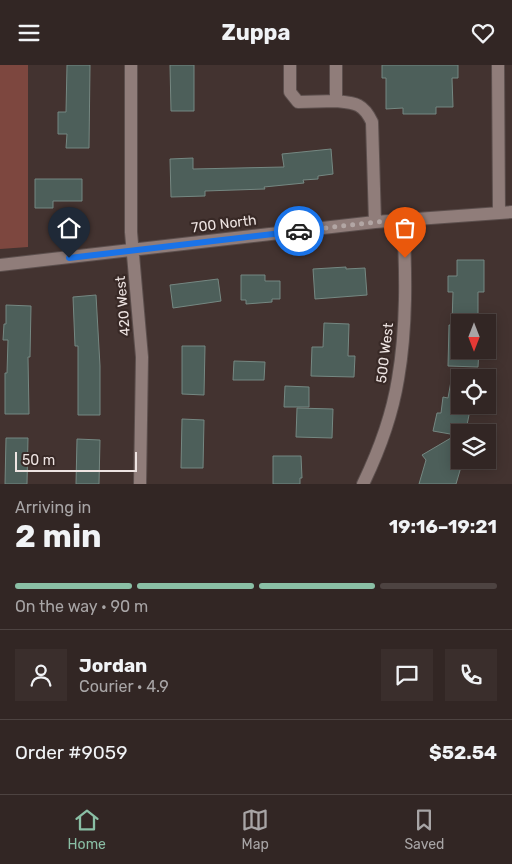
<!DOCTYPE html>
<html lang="en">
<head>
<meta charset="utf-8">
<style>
	body { margin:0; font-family:Rubik,sans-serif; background:#3a2e2c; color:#f1f3f6; height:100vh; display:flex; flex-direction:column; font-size:19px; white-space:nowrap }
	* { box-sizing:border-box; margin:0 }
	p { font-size:16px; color:#a8a5a6 }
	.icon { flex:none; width:28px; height:28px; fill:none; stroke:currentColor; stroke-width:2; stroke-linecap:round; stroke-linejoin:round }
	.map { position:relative; height:419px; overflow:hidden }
	.side { display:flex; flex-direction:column; background:#322624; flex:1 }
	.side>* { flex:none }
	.needle { width:32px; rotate:180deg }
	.tools { position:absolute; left:451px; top:249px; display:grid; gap:10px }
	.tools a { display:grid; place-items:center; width:45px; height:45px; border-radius:0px; background:#322624; box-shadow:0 2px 12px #0003,0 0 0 1px #4d4341; font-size:25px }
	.scale { position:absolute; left:15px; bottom:12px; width:122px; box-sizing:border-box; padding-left:5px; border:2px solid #eee4e2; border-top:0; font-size:14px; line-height:18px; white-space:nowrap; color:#eee4e2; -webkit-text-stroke:4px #382926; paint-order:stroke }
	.pin { position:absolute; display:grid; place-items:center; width:42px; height:42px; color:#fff; margin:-51px -21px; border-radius:50% 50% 50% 0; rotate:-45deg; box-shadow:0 0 5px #0007 }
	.pin .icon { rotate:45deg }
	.courier { position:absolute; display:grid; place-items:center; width:50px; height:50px; margin:-25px; border:4px solid #1a73e8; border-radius:50%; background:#fff; color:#222; box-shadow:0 1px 6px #0007 }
	.overview em { font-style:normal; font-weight:700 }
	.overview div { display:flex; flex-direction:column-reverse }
	.overview { display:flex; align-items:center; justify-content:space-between; height:85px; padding:0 15px }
	h1 { font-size:32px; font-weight:700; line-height:38px }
	.bar { display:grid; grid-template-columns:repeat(4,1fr); gap:8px 5px; align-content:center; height:60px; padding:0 15px }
	.bar i { height:6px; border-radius:4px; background:#4d4341 }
	.bar .active { background:#8abfa5 }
	.bar p { grid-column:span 4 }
	.line { display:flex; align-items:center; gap:12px; padding:0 15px; border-top:1px solid #4d4341 }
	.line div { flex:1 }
	.round { display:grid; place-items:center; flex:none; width:52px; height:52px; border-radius:0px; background:#3a2e2c }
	header { display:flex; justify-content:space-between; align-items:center; height:65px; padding:0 15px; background:#322624; font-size:22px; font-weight:700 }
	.tabs { display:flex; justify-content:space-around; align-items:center; height:70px; border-top:1px solid #4d4341; background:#322624; font-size:14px; color:#a8a5a6 }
	.tabs a { display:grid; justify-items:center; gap:2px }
	.tabs .active { color:#8abfa5 }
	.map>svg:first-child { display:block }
	.green { fill:#7d473f }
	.building { fill:#4d5f5a; stroke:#758882 }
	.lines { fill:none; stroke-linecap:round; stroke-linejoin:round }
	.minor-casing { stroke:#5c4f4d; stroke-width:14 }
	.minor { stroke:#907d7a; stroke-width:12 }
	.done { stroke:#b2a6a4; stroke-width:5; stroke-dasharray:0 9 }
	.route { stroke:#1a73e8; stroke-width:6 }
	.labels { text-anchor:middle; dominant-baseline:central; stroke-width:4.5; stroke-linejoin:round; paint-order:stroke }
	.street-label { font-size:14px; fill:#eee4e2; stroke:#382926 }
</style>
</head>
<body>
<header><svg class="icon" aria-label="menu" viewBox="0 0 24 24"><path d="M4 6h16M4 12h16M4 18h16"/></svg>Zuppa<svg class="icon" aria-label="heart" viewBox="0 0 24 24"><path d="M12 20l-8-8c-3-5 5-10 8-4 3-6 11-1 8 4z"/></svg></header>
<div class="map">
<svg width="512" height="419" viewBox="0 0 512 419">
	<rect width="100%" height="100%" fill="#433330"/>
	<path class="green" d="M0,0h28v182l-28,2z"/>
	<path class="building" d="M67,0h23l-1,83h-23l1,-14h-9v-22h8z
		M170,0h24v46h-23z
		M382,0h76v13h-6l1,29h-17v7h-33v-6l-17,1v-31h-4z
		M331,84l2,25 -15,2v3l-15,1 1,3 -40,4 1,2 -60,2v5l-34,1 -1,-38 23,-1v11l91,-2 -2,-13z
		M35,114h47v22h-29v7h-18z
		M457,195h27v32h-6v31h-26l1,-31h-5v-16h9z
		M346,202v2l19,-1 2,27 -52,4 -2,-30z
		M241,210h24v6h15v18h-8v3l-26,2v-4h-5z
		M218,214l3,22 -48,7 -3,-23z
		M96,230l4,71v49h-22v-69h-3l-2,-49z
		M6,240l25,1 -1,51h-2l1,57h-24v-41h2l1,-33h-5l1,-16h2z
		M324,258l25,1 -1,32h7l-1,21 -43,-1 1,-29h11z
		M449,260h11v25h19l-1,17 -30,-1z
		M182,281h23l-1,49 -22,-1z
		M234,296l31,1 -1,18h-31z
		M453,305h7v35h11l-4,20h-2l-1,8h-4v27h3l-7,24h-37l7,-24 -4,-5 34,-20 -23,-4 4,-18h4l2,-16 5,1z
		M285,321l24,1v20h-25z
		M297,343l36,1 -1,29 -36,-1z
		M182,354l22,1 -1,48h-22z
		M6,373h22l-1,46h-22z
		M77,374l23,1 -1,44h-23z
		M273,391h28l1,22h-2v6h-27z"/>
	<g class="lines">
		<defs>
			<path id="minor" d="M131,0v167l11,125 -2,127
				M290,0v27l8,10 38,-1
				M336,0v36c19,2 27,2 36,21l3,100
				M498,0l1,147
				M0,200l375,-43 137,-10
				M363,419c16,-33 29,-68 35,-105 9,-52 8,-107 5,-160"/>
		</defs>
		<use href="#minor" class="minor-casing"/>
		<use href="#minor" class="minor"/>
	</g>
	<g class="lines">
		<path class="done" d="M299,166l104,-12 2,39"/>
		<path class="route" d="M69,193l230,-27"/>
	</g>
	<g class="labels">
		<g class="street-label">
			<text transform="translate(224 159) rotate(-7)">700 North</text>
			<text transform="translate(123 241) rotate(-95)">420 West</text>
			<text transform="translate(385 288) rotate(-83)">500 West</text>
		</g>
	</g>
</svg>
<div class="tools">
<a><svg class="needle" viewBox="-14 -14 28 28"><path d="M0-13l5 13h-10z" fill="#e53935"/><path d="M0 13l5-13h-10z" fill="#a8a5a6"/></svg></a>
<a><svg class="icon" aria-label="locate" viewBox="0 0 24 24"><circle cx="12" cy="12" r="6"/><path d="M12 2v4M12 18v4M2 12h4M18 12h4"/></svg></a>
<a><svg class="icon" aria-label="layers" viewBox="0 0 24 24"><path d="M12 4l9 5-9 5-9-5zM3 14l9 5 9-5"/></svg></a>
</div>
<div class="scale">50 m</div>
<div class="pin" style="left:405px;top:193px;background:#ea580c"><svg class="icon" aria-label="bag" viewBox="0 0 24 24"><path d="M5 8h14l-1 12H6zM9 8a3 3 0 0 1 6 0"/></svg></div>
<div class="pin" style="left:69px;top:193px;background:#1f2937"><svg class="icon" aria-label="home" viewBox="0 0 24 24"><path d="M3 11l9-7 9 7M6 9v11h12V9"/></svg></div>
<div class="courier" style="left:299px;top:166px"><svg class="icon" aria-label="car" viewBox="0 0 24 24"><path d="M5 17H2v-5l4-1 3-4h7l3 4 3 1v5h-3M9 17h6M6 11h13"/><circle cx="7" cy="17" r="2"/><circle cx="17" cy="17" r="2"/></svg></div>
</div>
<section class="side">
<div class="overview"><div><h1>2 min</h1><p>Arriving in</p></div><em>19:16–19:21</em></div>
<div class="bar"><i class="active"></i><i class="active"></i><i class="active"></i><i></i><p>On the way · 90 m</p></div>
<div class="line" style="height:90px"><a class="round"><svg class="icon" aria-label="person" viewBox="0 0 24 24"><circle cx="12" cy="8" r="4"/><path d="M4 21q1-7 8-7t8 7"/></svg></a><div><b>Jordan</b><p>Courier · 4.9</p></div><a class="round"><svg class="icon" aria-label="chat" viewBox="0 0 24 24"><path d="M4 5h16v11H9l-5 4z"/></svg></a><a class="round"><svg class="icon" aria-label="phone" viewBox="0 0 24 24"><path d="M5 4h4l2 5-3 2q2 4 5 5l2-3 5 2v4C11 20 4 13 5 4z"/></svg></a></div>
<div class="line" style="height:65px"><div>Order #9059</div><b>$52.54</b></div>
</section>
<nav class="tabs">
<a class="active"><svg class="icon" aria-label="home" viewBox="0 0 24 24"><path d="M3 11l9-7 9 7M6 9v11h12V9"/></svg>Home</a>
<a><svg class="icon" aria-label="map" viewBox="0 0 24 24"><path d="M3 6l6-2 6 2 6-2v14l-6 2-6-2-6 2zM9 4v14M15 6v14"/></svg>Map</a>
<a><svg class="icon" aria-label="saved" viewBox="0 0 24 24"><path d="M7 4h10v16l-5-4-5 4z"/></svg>Saved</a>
</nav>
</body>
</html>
